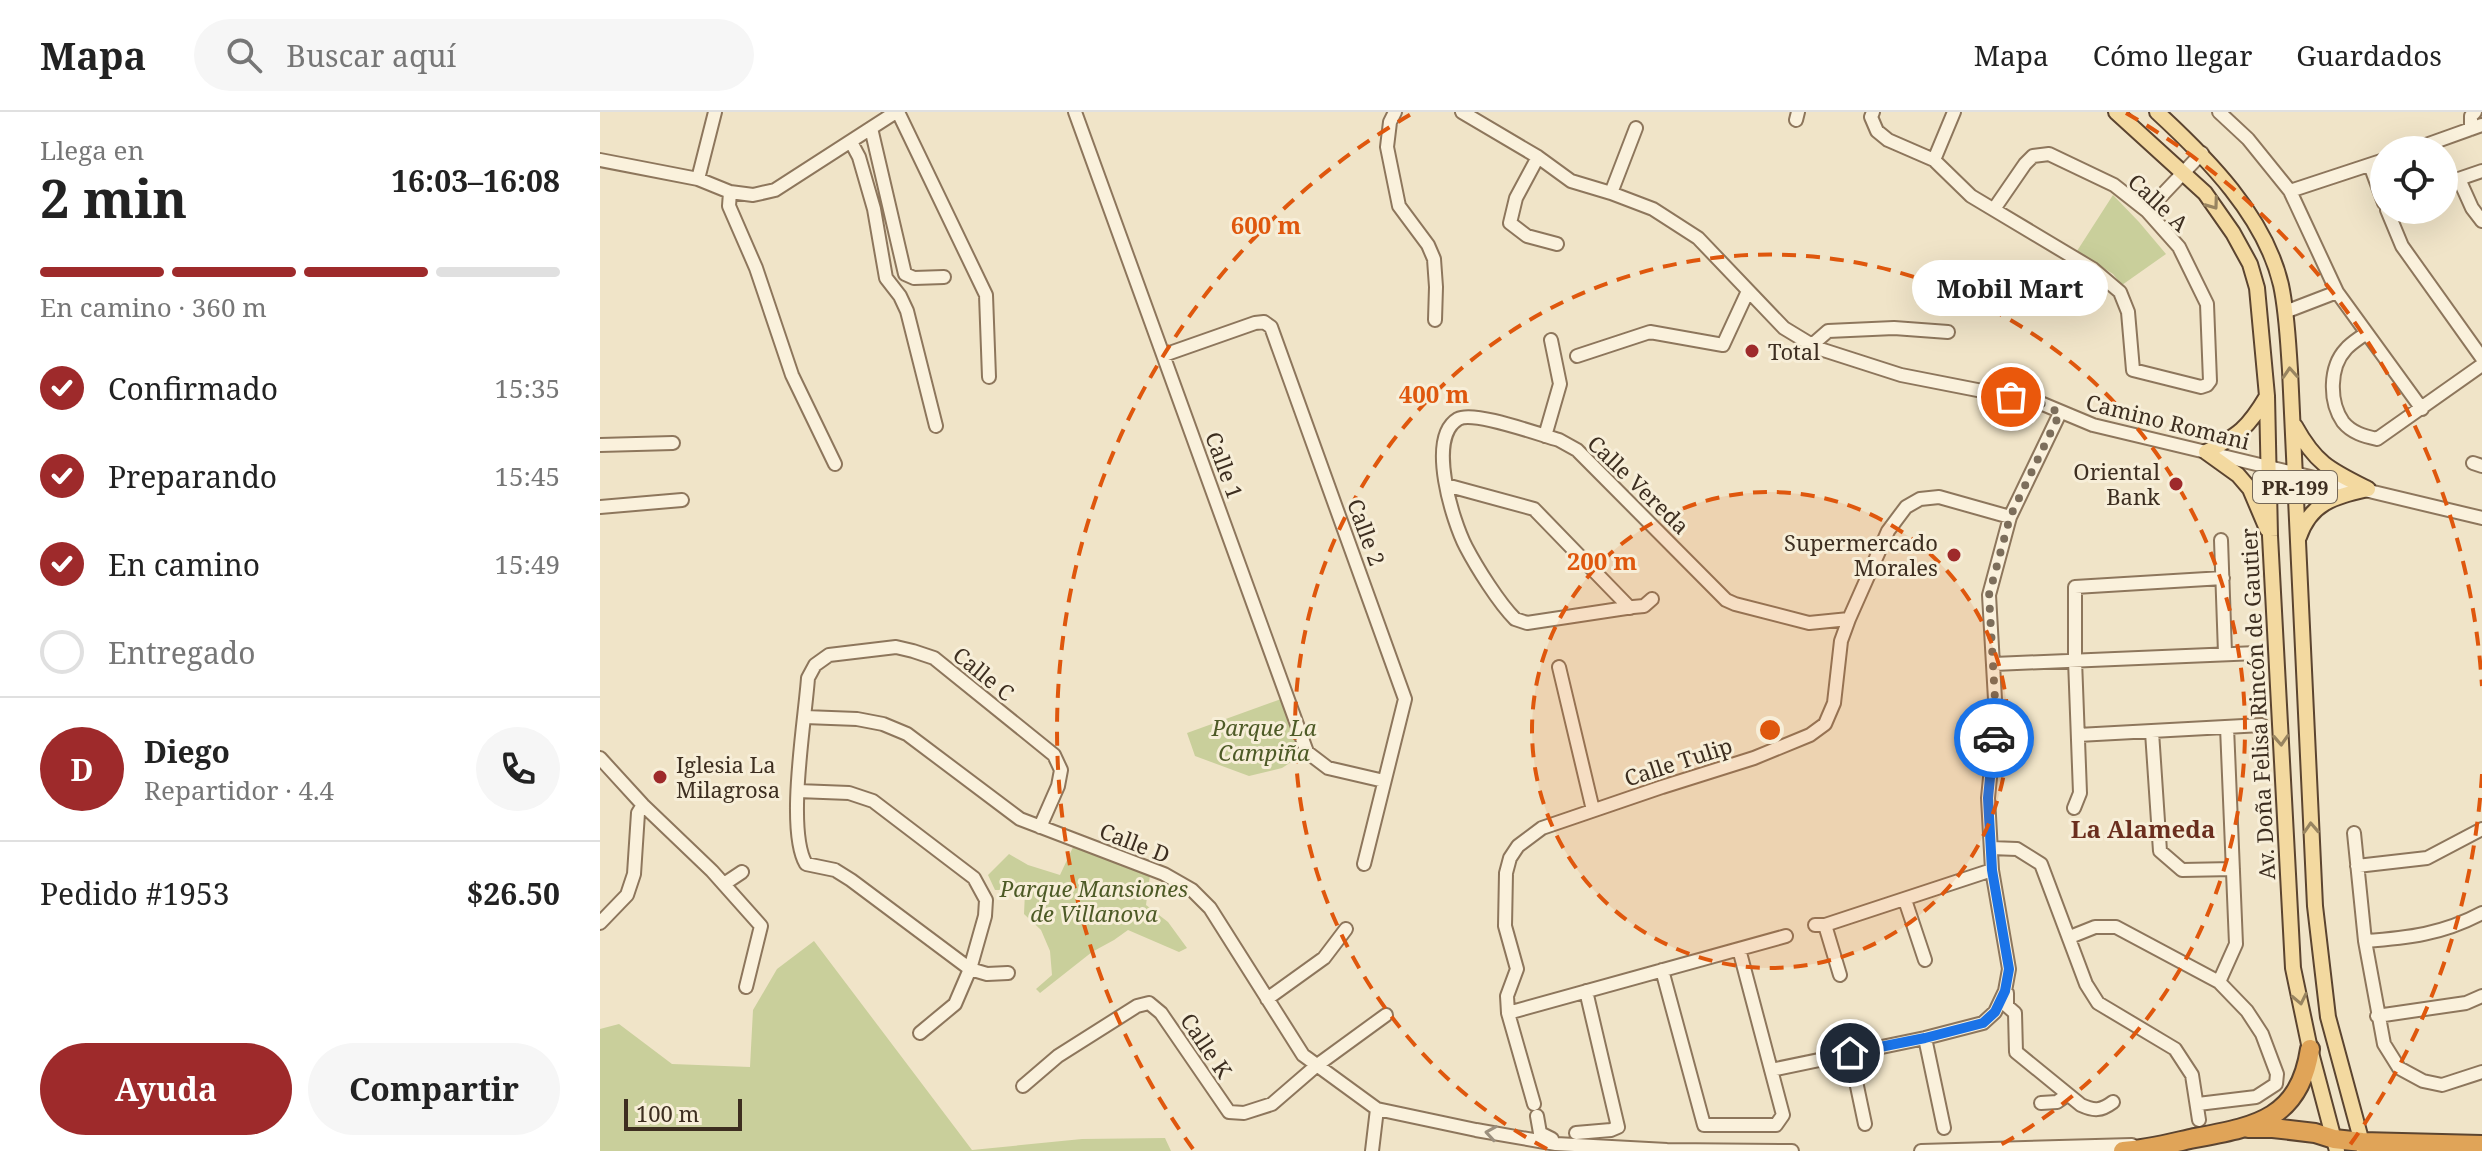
<!DOCTYPE html>
<html lang="es">
<head>
<meta charset="utf-8">
<style>
	body { margin:0; font-family:"Noto Serif",serif; background:#f6f6f6; color:#222; height:100vh; display:flex; flex-direction:column; font-size:30px; white-space:nowrap }
	* { box-sizing:border-box; margin:0 }
	p { font-size:26px; color:#767676 }
	.icon { flex:none; width:44px; height:44px; fill:none; stroke:currentColor; stroke-width:2; stroke-linecap:round; stroke-linejoin:round }
	.map { position:relative; flex:1; overflow:hidden }
	.side { display:flex; flex-direction:column; background:#fff; width:600px }
	.side>* { flex:none }
	.fabs { position:absolute; left:1770px; top:24px; display:grid; gap:16px }
	.fabs a { display:grid; place-items:center; width:88px; height:88px; border-radius:50%; background:#fff; box-shadow:0 8px 32px #0002; font-size:40px }
	.scale { position:absolute; left:24px; bottom:20px; width:118px; box-sizing:border-box; padding-left:8px; border:4px solid #3d2e20; border-top:0; font-size:22px; line-height:28px; white-space:nowrap; color:#3d2e20; -webkit-text-stroke:6px #f7eed8; paint-order:stroke }
	.pin { position:absolute; display:grid; place-items:center; width:68px; height:68px; color:#fff; margin:-34px; border:4px solid #fff; border-radius:50%; box-shadow:0 2px 8px #0007 }
	.courier { position:absolute; display:grid; place-items:center; width:80px; height:80px; margin:-40px; border:6px solid #1a73e8; border-radius:50%; background:#fff; color:#222; box-shadow:0 2px 10px #0007 }
	.bubble { position:absolute; height:56px; border-radius:28px; background:#fff; box-shadow:0 8px 32px #0002; font-size:26px; font-weight:700; line-height:56px; text-align:center }
	.summary em { font-style:normal; font-weight:700 }
	.summary div { display:flex; flex-direction:column-reverse }
	.summary { display:flex; align-items:center; justify-content:space-between; height:136px; padding:0 40px }
	h1 { font-size:52px; font-weight:700; line-height:60px }
	.bar { display:grid; grid-template-columns:repeat(4,1fr); gap:12px 8px; align-content:center; height:96px; padding:0 40px }
	.bar i { height:10px; border-radius:6px; background:#e0e0e0 }
	.bar .selected { background:#9e2a2b }
	.bar p { grid-column:span 4 }
	.line { display:flex; align-items:center; gap:20px; padding:0 40px; border-top:2px solid #e0e0e0 }
	.line div { flex:1 }
	.round { display:grid; place-items:center; flex:none; width:84px; height:84px; border-radius:42px; background:#f6f6f6 }
	ol { padding:0 40px; list-style:none }
	li { display:flex; align-items:center; gap:24px; height:88px }
	li p { margin-inline-start:auto }
	li .icon { padding:8px; border-radius:50%; background:#9e2a2b; color:#fff; stroke-width:4 }
	li:last-child { color:#767676 }
	li i { width:44px; height:44px; border:4px solid #e0e0e0; border-radius:50% }
	.button { display:flex; gap:16px; margin-top:auto; padding:16px 40px }
	.button a { flex:1; height:92px; border-radius:48px; background:#9e2a2b; color:#fff; font-size:32px; font-weight:700; line-height:92px; text-align:center }
	.button a+a { background:#f6f6f6; color:#222 }
	header { display:flex; align-items:center; gap:48px; box-sizing:border-box; height:112px; padding:0 40px; background:#fff; border-bottom:2px solid #e0e0e0 }
	header strong { font-size:38px }
	nav { display:flex; gap:44px; margin-inline-start:auto; font-size:28px }
	.search { width:560px; height:72px; background:#f6f6f6; display:flex; align-items:center; gap:20px; box-sizing:border-box; padding:0 28px; border-radius:44px; color:#767676; font-size:30px }
	main { display:flex; flex:1; min-height:0 }
	.map>svg:first-child { display:block }
	.green { fill:#c9cf9b }
	.lines { fill:none; stroke-linecap:round; stroke-linejoin:round }
	.minor-casing { stroke:#8d765c; stroke-width:16 }
	.major-casing { stroke:#5b4430; stroke-width:18 }
	.highway-casing { stroke:#5b4430; stroke-width:22 }
	.minor { stroke:#faf1dc; stroke-width:12 }
	.major { stroke:#f3d9a0; stroke-width:14 }
	.highway { stroke:#e0a458; stroke-width:18 }
	.oneway { stroke:#988460 }
	.oneway2 { stroke:#9c907e }
	.done { stroke:#7c6e5b; stroke-width:8; stroke-dasharray:0 14.4 }
	.route { stroke:#1a73e8; stroke-width:10 }
	.ring { fill:none; stroke:#df570d; stroke-width:4; stroke-dasharray:14 10 }
	.poi-dot { fill:#9e2a2b; stroke:#f7eed8; stroke-width:3 }
	.labels { text-anchor:middle; dominant-baseline:central; stroke-width:6; stroke-linejoin:round; paint-order:stroke }
	.shield { fill:#f7eed8; stroke:#756857; stroke-width:2 }
	.shield-label { font-size:20px; font-weight:bold; fill:#3d2e20 }
	.street-label { font-size:22px; fill:#3d2e20; stroke:#f7eed8 }
	.poi-label { font-size:22px; fill:#3d2e20; stroke:#f7eed8; text-anchor:start }
	.park-label { font-size:22px; font-style:italic; fill:#4d5a26; stroke:#f7eed8 }
	.neighbourhood-label { font-size:24px; font-weight:bold; fill:#6b2e1e; stroke:#f7eed8 }
	.centre { fill:#df570d; stroke:#f7eed8; stroke-width:4 }
	.ring-label { font-size:24px; text-anchor:middle; font-weight:bold; fill:#df570d; stroke:#f7eed8; stroke-width:6; stroke-linejoin:round; paint-order:stroke }
</style>
</head>
<body>
<header>
<strong>Mapa</strong>
<div class="search"><svg class="icon" aria-label="search" viewBox="0 0 24 24"><circle cx="10" cy="10" r="6"/><path d="M15 15l6 6"/></svg>Buscar aquí</div>
<nav><a>Mapa</a><a>Cómo llegar</a><a>Guardados</a></nav>
</header>
<main>
<section class="side">
<div class="summary"><div><h1>2 min</h1><p>Llega en</p></div><em>16:03–16:08</em></div>
<div class="bar"><i class="selected"></i><i class="selected"></i><i class="selected"></i><i></i><p>En camino · 360 m</p></div>
<ol>
<li><svg class="icon" aria-label="check" viewBox="0 0 24 24"><path d="M5 12l5 5 9-10"/></svg>Confirmado<p>15:35</p></li>
<li><svg class="icon" aria-label="check" viewBox="0 0 24 24"><path d="M5 12l5 5 9-10"/></svg>Preparando<p>15:45</p></li>
<li><svg class="icon" aria-label="check" viewBox="0 0 24 24"><path d="M5 12l5 5 9-10"/></svg>En camino<p>15:49</p></li>
<li><i></i>Entregado</li>
</ol>
<div class="line" style="height:144px"><b class="round" style="background:#9e2a2b;color:#fff">D</b><div><b>Diego</b><p>Repartidor · 4.4</p></div><a class="round"><svg class="icon" aria-label="phone" viewBox="0 0 24 24"><path d="M5 4h4l2 5-3 2q2 4 5 5l2-3 5 2v4C11 20 4 13 5 4z"/></svg></a></div>
<div class="line" style="height:104px"><div>Pedido #1953</div><b>$26.50</b></div>
<div class="button"><a>Ayuda</a><a>Compartir</a></div>
</section>
<div class="map">
<svg width="1882" height="1039" viewBox="0 0 1882 1039">
	<rect width="100%" height="100%" fill="#f0e4c8"/>
	<path class="green" d="M1513,83l26,27 27,32 -44,31 -9,-11 -36,-23z
		M684,586l21,55 -23,15 -33,8 -54,-20 -8,-23z
		M474,733l76,30 -4,30 22,17 19,26 -8,4 -51,-22 -14,10 -22,12 -52,41 -4,-4 16,-14 -2,-24 -9,-21 -17,-16 1,-22 -4,-2h-26l-7,-15 21,-21 19,11 32,10z
		M214,829l158,209 110,-11 83,-1 6,13h-571v-122l19,-5 53,40 78,3 3,-57 24,-41z"/>
	<g class="lines">
		<defs>
			<path id="minor" d="M298,0l88,183 3,82
				M475,0l232,640 21,16 56,13
				M795,0l-5,10 -3,25 12,59 29,39 6,14 2,28 -1,33
				M862,0l76,45 33,24 40,12 42,16 45,29 86,90 33,20 84,27 137,27 55,23 389,93
				M1273,0l-2,5 6,14 11,9 46,20 37,36 122,73 27,23 8,20 5,58 68,17 6,-2 3,-4 -3,-77 -28,-57 -32,-36 -33,-26 -65,-31 -16,2 -8,8 -31,45
				M1619,0l29,27 42,52 47,101 85,117
				M1196,8l2,-8
				M271,16l34,146 9,4 30,-1
				M1871,17v-13l4,-4
				M251,30l8,15 15,52 12,69 14,18 7,15 29,115
				M1812,38l70,-25
				M938,45l-22,41 -6,25 17,13 30,8
				M0,48l98,19 32,13 23,3 22,-5 121,-78
				M1334,48l20,-48
				M1770,53l14,38
				M98,67l17,-67
				M1859,67l13,29 10,13
				M1844,72l38,-13
				M1690,79l94,-31
				M130,80l-1,14 27,62 36,107 43,89
				M1011,81l25,-65
				M1787,98l15,36 80,112
				M1547,99l55,-58
				M1685,200l52,-20
				M1766,221c-6,5 -15,10 -20,16 -17,18 -17,53 -3,73 9,11 21,14 34,17l105,-74
				M1212,233l16,-14 66,-3 54,4
				M564,243l91,-32 9,-1 7,5 134,372 -41,165
				M977,244l73,-24 73,13 25,-54
				M945,324l15,-52 -9,-44
				M0,333l73,-2
				M1873,351l9,3
				M846,373l88,24 96,99
				M0,395l82,-7
				M1621,428l4,113
				M1052,487l-8,7 -11,1 -106,16 -12,-4c-16,-16 -38,-51 -49,-72 -13,-25 -40,-109 -8,-128 16,-9 82,16 101,21l18,10 149,150 9,4 74,19 40,-4
				M1394,552l263,-11
				M959,555l34,143
				M205,605l52,2 26,5 24,10 113,85 144,55 28,16 18,18 93,147 74,54 99,21 80,14 111,6 125,1
				M1552,620l8,119 22,19 51,-1
				M1478,623l184,-10
				M0,646l43,47 69,66 49,55 -15,61
				M198,679l51,2 24,8 101,77 12,22 -1,16 -15,53 -15,35 -35,29
				M1474,696l6,-15 -5,-133v-73l148,-9
				M1754,721l11,108 19,103 15,24 24,13 19,4 40,-13
				M1391,736l26,1 24,15 45,120 12,19 77,46 17,26 7,45
				M1757,754l70,-8 55,-29
				M124,772l18,-12
				M1305,788l20,60
				M0,811l27,-28 7,-21 4,-61 5,-8
				M1215,813h10l167,-55
				M1225,813l15,50
				M1470,825l25,-10h21l103,55 28,29 15,23 15,40 -1,10 -20,13 -58,7
				M1765,829c43,-3 78,-7 117,-28
				M1062,858l42,155h72l7,-10 -44,-166
				M408,861l-21,1 -17,-5 -119,-89 -16,-10 -29,-6c-20,-34 -1,-143 2,-186l7,-13 14,-10 67,-8 17,4 21,7 120,97 7,15 -3,16 -18,41
				M1619,870l17,-38 -9,-217
				M1407,881v13l8,7 1,39 65,53c13,6 20,6 32,-3
				M667,887l57,-41 22,-29
				M908,901l278,-77
				M1777,904l89,-13 16,-7
				M1325,926l19,90
				M1250,941l15,71
				M1171,958l154,-32 58,-15 12,-11 10,-21 4,-22 -17,-99 -4,-72 8,-81 -7,-122 21,-78 50,-104
				M423,974l35,-30 79,-50 12,-3 12,10 68,99 15,1 28,-9 44,-38 70,-51
				M1441,991l16,-1 10,-7
				M934,992l-26,-91 -1,-17 10,-27 -12,-43 1,-53 4,-15 8,-12 24,-18 120,-41 92,-29 56,-23 15,-11 9,-21 7,-62 8,-22 39,-88 18,-24 14,-8 19,-2 71,20
				M937,1004l3,17 12,6
				M976,1021l35,-3 7,-3 -32,-136
				M772,1039l5,-42
				M1321,1039l211,-6"/>
			<path id="major" d="M1516,0l89,81 28,40 17,31 7,24 10,108 3,140 23,432 17,81 27,102
				M1557,0c50,46 108,104 124,173 6,28 7,57 9,85l25,536 13,111 36,133
				M1695,314c21,38 35,44 73,63
				M1667,417l-17,-40 -12,-14 -32,-23c33,-17 42,-24 61,-56
				M1699,425c12,-35 35,-40 69,-48"/>
			<path id="highway" d="M1648,1016h25l42,5 19,6 28,3 120,3
				M1523,1039c22,-1 45,-7 67,-12 62,-12 109,-17 120,-90"/>
		</defs>
		<use href="#minor" class="minor-casing"/>
		<use href="#major" class="major-casing"/>
		<use href="#highway" class="highway-casing"/>
		<use href="#minor" class="minor"/>
		<use href="#major" class="major"/>
		<use href="#highway" class="highway"/>
	</g>
	<defs><path id="oneway-chevron" d="M-2-3.5L2.5 0L-2 3.5" fill="none" stroke-width="1.6" stroke-linecap="round" stroke-linejoin="round" transform="scale(2)"/></defs>
	<g class="oneway">
		<use href="#oneway-chevron" transform="translate(1613 92) rotate(54)"/>
		<use href="#oneway-chevron" transform="translate(1690 261) rotate(-94)"/>
		<use href="#oneway-chevron" transform="translate(1681 628) rotate(87)"/>
		<use href="#oneway-chevron" transform="translate(1711 716) rotate(-93)"/>
		<use href="#oneway-chevron" transform="translate(1700 887) rotate(78)"/>
	</g>
	<use class="oneway2" href="#oneway-chevron" transform="translate(891 1021) rotate(-171)"/>
	<g class="lines">
		<path class="done" d="M1394,626l2,-21 -7,-122 21,-78 50,-104 -22,-11 -27,-5"/>
		<path class="route" d="M1250,941l75,-15 58,-15 12,-11 10,-21 4,-22 -17,-99 -4,-72 6,-60"/>
	</g>
	<circle cx="1170" cy="618" r="238" fill="#df570d" fill-opacity=".12"/>
	<g class="ring">
		<circle cx="1170" cy="618" r="238"/>
		<path d="M947 1037A475 475 0 1 1 1393 1037"/>
		<path d="M1882 662A713 713 0 0 1 1747 1037M593 1037A713 713 0 0 1 813 1M1526 1A713 713 0 0 1 1882 574"/>
	</g>
	<g class="poi-dot">
		<circle cx="1152" cy="239" r="8"/>
		<circle cx="1576" cy="372" r="8"/>
		<circle cx="1354" cy="443" r="8"/>
		<circle cx="60" cy="665" r="8"/>
	</g>
	<g class="labels">
		<rect class="shield" x="1653" y="359" width="84" height="32" rx="6"/>
		<g class="shield-label">
			<text x="1695" y="375">PR-199</text>
		</g>
		<g class="street-label">
			<text transform="translate(1559 90) rotate(43)">Calle A</text>
			<text transform="translate(1568 309) rotate(14)">Camino Romani</text>
			<text transform="translate(625 353) rotate(70)">Calle 1</text>
			<text transform="translate(1039 372) rotate(44)">Calle Vereda</text>
			<text transform="translate(767 420) rotate(70)">Calle 2</text>
			<text transform="translate(384 561) rotate(39)">Calle C</text>
			<text transform="translate(1657 592) rotate(-93)">Av. Doña Felisa Rincón de Gautier</text>
			<text transform="translate(1078 649) rotate(-18)">Calle Tulip</text>
			<text transform="translate(535 730) rotate(21)">Calle D</text>
			<text transform="translate(607 933) rotate(56)">Calle K</text>
		</g>
		<g class="poi-label">
			<text x="1168" y="239">Total</text>
			<text x="1560" y="359" text-anchor="end">Oriental<tspan x="1560" dy="25">Bank</tspan></text>
			<text x="1338" y="430" text-anchor="end">Supermercado<tspan x="1338" dy="25">Morales</tspan></text>
			<text x="76" y="652">Iglesia La<tspan x="76" dy="25">Milagrosa</tspan></text>
		</g>
		<g class="park-label">
			<text x="664" y="615">Parque La<tspan x="664" dy="25">Campiña</tspan></text>
			<text x="494" y="776">Parque Mansiones<tspan x="494" dy="25">de Villanova</tspan></text>
		</g>
		<g class="neighbourhood-label">
			<text x="1543" y="716">La Alameda</text>
		</g>
	</g>
	<circle cx="1170" cy="618" r="12" class="centre"/>
	<g class="ring-label">
		<text x="666" y="122">600 m</text>
		<text x="834" y="291">400 m</text>
		<text x="1002" y="458">200 m</text>
	</g>
</svg>
<div class="fabs">
<a><svg class="icon" aria-label="locate" viewBox="0 0 24 24"><circle cx="12" cy="12" r="6"/><path d="M12 2v4M12 18v4M2 12h4M18 12h4"/></svg></a>
</div>
<div class="scale">100 m</div>
<div class="pin" style="left:1411px;top:285px;background:#ea580c"><svg class="icon" aria-label="bag" viewBox="0 0 24 24"><path d="M5 8h14l-1 12H6zM9 8a3 3 0 0 1 6 0"/></svg></div>
<div class="pin" style="left:1250px;top:941px;background:#1f2937"><svg class="icon" aria-label="home" viewBox="0 0 24 24"><path d="M3 11l9-7 9 7M6 9v11h12V9"/></svg></div>
<div class="courier" style="left:1394px;top:626px"><svg class="icon" aria-label="car" viewBox="0 0 24 24"><path d="M5 17H2v-5l4-1 3-4h7l3 4 3 1v5h-3M9 17h6M6 11h13"/><circle cx="7" cy="17" r="2"/><circle cx="17" cy="17" r="2"/></svg></div>
<div class="bubble" style="left:1312px;top:148px;width:196px">Mobil Mart</div>
</div>
</main>
</body>
</html>
